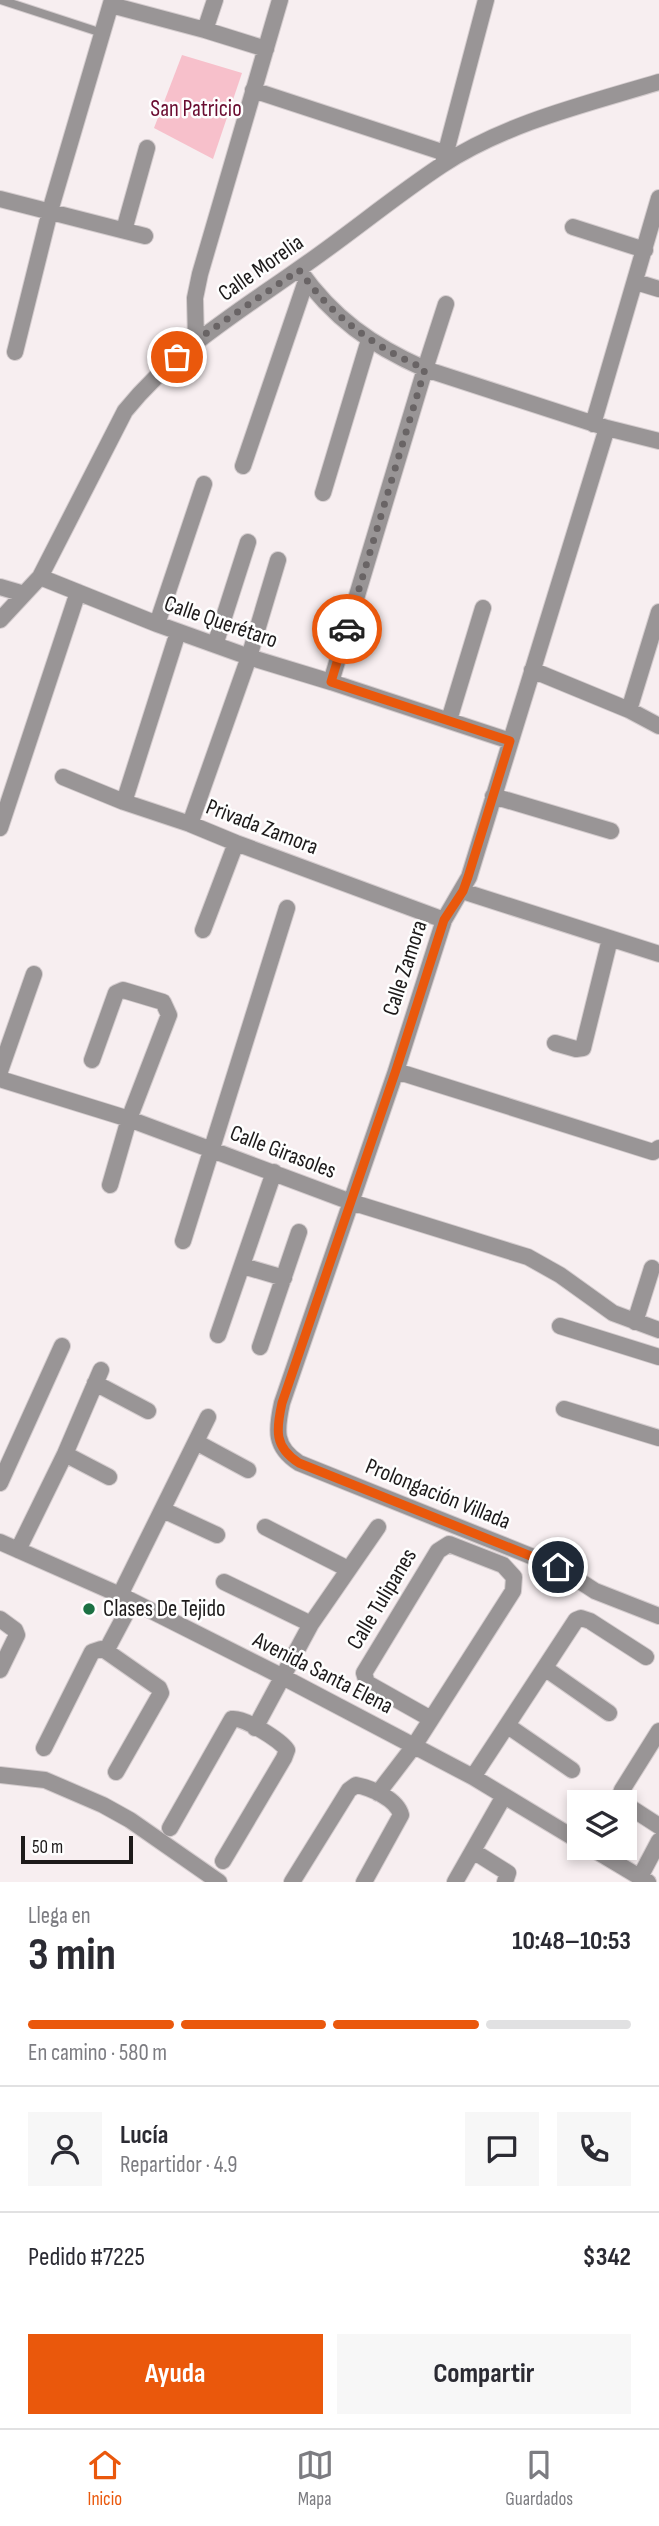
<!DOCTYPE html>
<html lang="es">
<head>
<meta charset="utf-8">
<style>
	body { margin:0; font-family:"Sofia Sans Condensed",sans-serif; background:#f7f7f7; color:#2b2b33; height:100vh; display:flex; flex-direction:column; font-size:26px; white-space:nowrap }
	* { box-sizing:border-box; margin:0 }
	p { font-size:23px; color:#7c7c81 }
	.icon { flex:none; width:38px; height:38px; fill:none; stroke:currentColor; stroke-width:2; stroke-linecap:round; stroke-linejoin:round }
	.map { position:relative; height:1882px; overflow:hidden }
	.details { display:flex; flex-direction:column; background:#fff; flex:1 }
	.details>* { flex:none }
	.controls { position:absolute; left:567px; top:1790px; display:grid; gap:14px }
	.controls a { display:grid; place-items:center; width:70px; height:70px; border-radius:0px; background:#fff; box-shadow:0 4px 10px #0003; font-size:35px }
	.scale { position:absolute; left:21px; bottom:18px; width:112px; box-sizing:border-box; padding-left:7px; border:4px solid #1d1a1a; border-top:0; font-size:19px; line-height:24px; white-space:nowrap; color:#1d1a1a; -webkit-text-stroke:5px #fefefe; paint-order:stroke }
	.pin { position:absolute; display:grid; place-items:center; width:60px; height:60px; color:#fff; margin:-30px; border:4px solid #fff; border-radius:50%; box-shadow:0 2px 7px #0007 }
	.courier { position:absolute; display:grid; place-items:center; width:70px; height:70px; margin:-35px; border:5px solid #ea580c; border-radius:50%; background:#fff; color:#222; box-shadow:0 2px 9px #0007 }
	.headline em { font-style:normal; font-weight:700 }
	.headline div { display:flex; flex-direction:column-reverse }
	.headline { display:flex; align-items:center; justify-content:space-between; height:119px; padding:0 28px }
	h1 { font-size:46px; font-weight:700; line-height:52px }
	.bar { display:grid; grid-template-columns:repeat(4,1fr); gap:10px 7px; align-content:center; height:84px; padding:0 28px }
	.bar i { height:9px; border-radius:5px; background:#e1e1e2 }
	.bar .on { background:#ea580c }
	.bar p { grid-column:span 4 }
	.line { display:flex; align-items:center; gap:18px; padding:0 28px; border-top:2px solid #e1e1e2 }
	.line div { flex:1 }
	.round { display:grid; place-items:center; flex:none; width:74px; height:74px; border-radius:0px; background:#f7f7f7 }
	.cta { display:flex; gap:14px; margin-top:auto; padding:14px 28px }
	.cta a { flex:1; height:80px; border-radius:0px; background:#ea580c; color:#fff; font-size:28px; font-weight:700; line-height:80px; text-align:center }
	.cta a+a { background:#f7f7f7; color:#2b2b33 }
	.menu { display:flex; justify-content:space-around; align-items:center; height:98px; border-top:2px solid #e1e1e2; background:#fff; font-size:19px; color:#7c7c81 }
	.menu a { display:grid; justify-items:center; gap:4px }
	.menu .on { color:#ea580c }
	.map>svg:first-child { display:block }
	.green { fill:#f7c0cb }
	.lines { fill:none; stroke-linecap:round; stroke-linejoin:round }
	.service-casing { stroke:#d4ccce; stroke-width:10 }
	.minor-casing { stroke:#d4ccce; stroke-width:18 }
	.service { stroke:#999596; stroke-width:8 }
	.minor { stroke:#999596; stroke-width:16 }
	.done { stroke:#696465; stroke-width:7; stroke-dasharray:0 12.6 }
	.route { stroke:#ea580c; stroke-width:9 }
	.poi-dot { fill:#1b7043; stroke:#fefefe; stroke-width:2.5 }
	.labels { text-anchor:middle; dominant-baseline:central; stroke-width:5; stroke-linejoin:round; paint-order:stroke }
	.park-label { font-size:23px; fill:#6a0c30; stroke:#fefefe }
	.street-label { font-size:23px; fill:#1d1a1a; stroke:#fefefe }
	.poi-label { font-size:23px; fill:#1d1a1a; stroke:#fefefe; text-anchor:start }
</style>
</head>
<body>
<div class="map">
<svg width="659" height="1882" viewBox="0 0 659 1882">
	<rect width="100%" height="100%" fill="#f7eef0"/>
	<path class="green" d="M182,55l60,18 -29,86 -59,-31z"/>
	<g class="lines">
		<defs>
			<path id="service" d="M1,0l101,33"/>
			<path id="minor" d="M111,5l94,25 61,19
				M205,30l10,-30
				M253,90l192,63
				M443,163l43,-163
				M0,199l145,37
				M573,227l72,23
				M124,230l23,-82
				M299,270c34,48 72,75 126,99l182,59 52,13
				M636,282l23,7
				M196,341l-1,-43 5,-24 80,-274
				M15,352l35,-141 62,-211
				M593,424l66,-226
				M607,428l-138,449 -25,43 -48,151 -114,332c-6,27 -8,44 17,60l259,104 37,24 64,25
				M243,466l63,-185
				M323,493l46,-153
				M40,577l117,47 92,33 82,25 179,59
				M0,587l24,7
				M0,620l40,-43 85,-166c48,-59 110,-97 171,-140 50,-34 96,-73 146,-106 64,-42 144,-61 217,-83
				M157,624l47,-140
				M215,645l33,-103
				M532,670l97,40 30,16
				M331,682l94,-313 21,-65
				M629,710l30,-98
				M449,720l34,-112
				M63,777l61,25 66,22 46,19 208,77
				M493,796l118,35
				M124,802l54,-170
				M190,824l59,-167 29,-97
				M0,828l78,-236
				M462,891l197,63
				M203,930l33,-87
				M555,1043l21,6 7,-1 27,-109
				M92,1060l24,-67 7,-3 40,12 6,13 -40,104 -19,66
				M0,1071l34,-97
				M396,1071l257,81 6,-4
				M0,1079l129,40 222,83 177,55 32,18 53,38 46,17
				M183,1241l104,-333
				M243,1266l41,12
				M635,1322l17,-54
				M560,1326l99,31
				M218,1335l56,-163
				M260,1347l39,-115
				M95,1383l53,28
				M564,1409l95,29
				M196,1442l52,28
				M65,1454l44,23
				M0,1483l62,-137
				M163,1510l54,25
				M265,1527l83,42
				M0,1542l120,53 161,81 192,101 106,64
				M18,1550l47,-96 36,-84
				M224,1582l87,42
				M120,1595l88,-178
				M0,1619l15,11 2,5 -17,35
				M106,1651l53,37 2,5 -45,79
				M546,1669l63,44
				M508,1726l64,44
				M255,1728l56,-104 67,-97
				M44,1748l48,-96 9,-3 5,2 26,-49
				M0,1775l45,5 58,25 27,15 89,62
				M473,1777l103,-157 5,-2 9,3 56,36
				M378,1793l36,-47 99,-155 1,-14 -11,-12 -54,-21 -11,7 -74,122 3,10 64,36
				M623,1802l-4,-4 3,-8 37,-59
				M625,1804l34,22
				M170,1828l62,-109c12,-2 48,21 55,31l-3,8 -61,103
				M591,1848l57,34
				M473,1851l35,22 -3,9
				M640,1877l19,-36
				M292,1882l57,-92 7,-5c15,3 41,14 45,30l-37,67
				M455,1882l49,-86"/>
		</defs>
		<use href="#service" class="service-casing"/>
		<use href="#minor" class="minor-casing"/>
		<use href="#service" class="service"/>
		<use href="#minor" class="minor"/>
	</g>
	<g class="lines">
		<path class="done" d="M177,357l18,-16 104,-71c34,47 72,75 126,99l-78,260"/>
		<path class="route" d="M347,629l-16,53 179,59 -42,136 -5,14 -19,29 -48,150 -114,333c-6,27 -8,44 17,60l259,104"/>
	</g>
	<circle class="poi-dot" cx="89" cy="1609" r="7"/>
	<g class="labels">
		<g class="park-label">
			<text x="196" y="109">San Patricio</text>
		</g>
		<g class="street-label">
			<text transform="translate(261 268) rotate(-35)">Calle Morelia</text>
			<text transform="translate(221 622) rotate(19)">Calle Querétaro</text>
			<text transform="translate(262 827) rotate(21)">Privada Zamora</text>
			<text transform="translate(405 968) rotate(-72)">Calle Zamora</text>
			<text transform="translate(283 1152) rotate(21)">Calle Girasoles</text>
			<text transform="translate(438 1494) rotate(22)">Prolongación Villada</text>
			<text transform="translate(382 1599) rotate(-59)">Calle Tulipanes</text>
			<text transform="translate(323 1673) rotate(27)">Avenida Santa Elena</text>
		</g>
		<g class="poi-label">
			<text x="103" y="1609">Clases De Tejido</text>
		</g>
	</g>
</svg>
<div class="controls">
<a><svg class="icon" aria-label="layers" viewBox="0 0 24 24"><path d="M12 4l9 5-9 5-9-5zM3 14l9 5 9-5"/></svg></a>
</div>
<div class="scale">50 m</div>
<div class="pin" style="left:177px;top:357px;background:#ea580c"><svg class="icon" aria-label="bag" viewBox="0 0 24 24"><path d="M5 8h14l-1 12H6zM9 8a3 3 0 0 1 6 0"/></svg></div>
<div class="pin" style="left:558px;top:1567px;background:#1f2937"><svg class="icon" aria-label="home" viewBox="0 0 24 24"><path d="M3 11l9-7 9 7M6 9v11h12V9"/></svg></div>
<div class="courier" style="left:347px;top:629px"><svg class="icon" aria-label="car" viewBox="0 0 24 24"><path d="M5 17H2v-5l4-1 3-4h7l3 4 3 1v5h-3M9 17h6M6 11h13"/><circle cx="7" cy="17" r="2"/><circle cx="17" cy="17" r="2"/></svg></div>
</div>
<section class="details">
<div class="headline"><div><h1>3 min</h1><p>Llega en</p></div><em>10:48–10:53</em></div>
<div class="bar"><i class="on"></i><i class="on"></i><i class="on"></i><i></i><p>En camino · 580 m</p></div>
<div class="line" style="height:126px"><a class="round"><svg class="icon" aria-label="person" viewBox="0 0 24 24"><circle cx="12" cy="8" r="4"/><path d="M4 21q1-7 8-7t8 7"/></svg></a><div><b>Lucía</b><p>Repartidor · 4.9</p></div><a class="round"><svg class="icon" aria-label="chat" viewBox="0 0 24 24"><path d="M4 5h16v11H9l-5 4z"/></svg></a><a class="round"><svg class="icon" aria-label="phone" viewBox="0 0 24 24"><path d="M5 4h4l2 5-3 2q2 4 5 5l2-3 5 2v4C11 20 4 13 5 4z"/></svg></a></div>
<div class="line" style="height:91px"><div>Pedido #7225</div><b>$342</b></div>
<div class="cta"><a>Ayuda</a><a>Compartir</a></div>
</section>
<nav class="menu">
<a class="on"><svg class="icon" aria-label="home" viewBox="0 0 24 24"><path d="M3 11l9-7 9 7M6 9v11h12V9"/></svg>Inicio</a>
<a><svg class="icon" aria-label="map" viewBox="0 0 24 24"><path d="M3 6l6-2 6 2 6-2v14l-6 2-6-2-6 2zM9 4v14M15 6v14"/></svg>Mapa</a>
<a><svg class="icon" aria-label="saved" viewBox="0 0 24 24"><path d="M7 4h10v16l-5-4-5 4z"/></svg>Guardados</a>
</nav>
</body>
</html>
